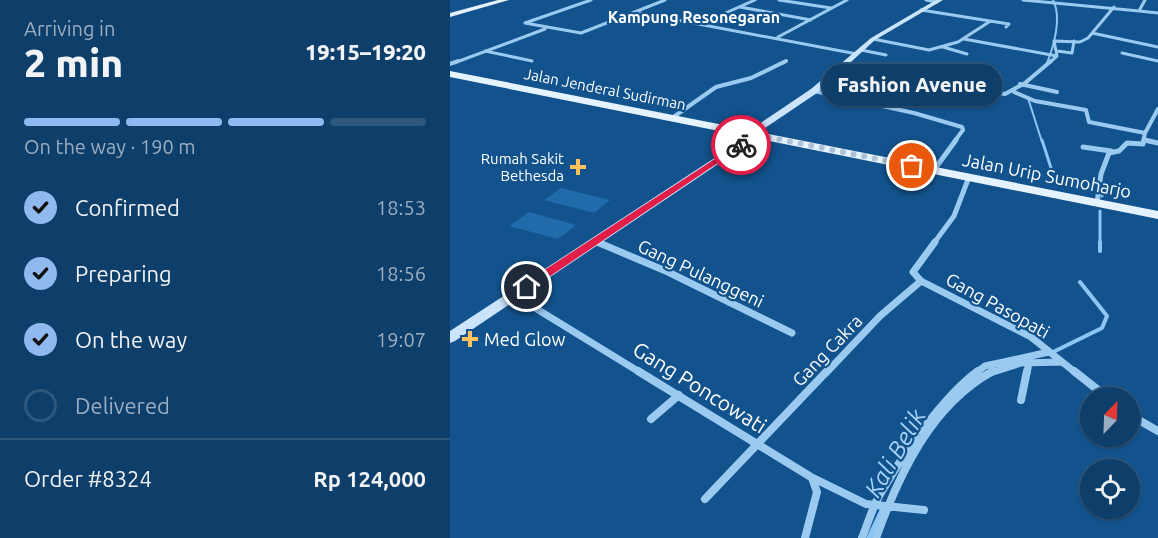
<!DOCTYPE html>
<html lang="en">
<head>
<meta charset="utf-8">
<style>
	body { margin:0; font-family:Ubuntu,sans-serif; background:#1c4972; color:#f1f3f6; height:100vh; display:flex; flex-direction:column; font-size:22px; white-space:nowrap }
	* { box-sizing:border-box; margin:0 }
	p { font-size:20px; color:#9baec1 }
	.icon { flex:none; width:33px; height:33px; fill:none; stroke:currentColor; stroke-width:2; stroke-linecap:round; stroke-linejoin:round }
	.map { position:relative; flex:1; overflow:hidden }
	.details { display:flex; flex-direction:column; background:#0e3e6a; width:450px }
	.details>* { flex:none }
	.needle { width:39px; rotate:23deg }
	.buttons { position:absolute; left:630px; top:387px; display:grid; gap:12px }
	.buttons a { display:grid; place-items:center; width:60px; height:60px; border-radius:50%; background:#0e3e6a; box-shadow:0 2px 4px #0004,0 0 0 2px #2e577e; font-size:30px }
	.pin { position:absolute; display:grid; place-items:center; width:51px; height:51px; color:#fff; margin:-26px; border:3px solid #fff; border-radius:50%; box-shadow:0 2px 6px #0007 }
	.courier { position:absolute; display:grid; place-items:center; width:60px; height:60px; margin:-30px; border:4px solid #e11d48; border-radius:50%; background:#fff; color:#222; box-shadow:0 2px 8px #0007 }
	.bubble { position:absolute; height:42px; border-radius:21px; background:#0e3e6a; box-shadow:0 2px 4px #0004,0 0 0 2px #2e577e; font-size:20px; font-weight:800; line-height:42px; text-align:center }
	.summary em { font-style:normal; font-weight:800 }
	.summary div { display:flex; flex-direction:column-reverse }
	.summary { display:flex; align-items:center; justify-content:space-between; height:102px; padding:0 24px }
	h1 { font-size:39px; font-weight:800; line-height:45px }
	.bar { display:grid; grid-template-columns:repeat(4,1fr); gap:9px 6px; align-content:center; height:72px; padding:0 24px }
	.bar i { height:8px; border-radius:4px; background:#2e577e }
	.bar .current { background:#90b9f0 }
	.bar p { grid-column:span 4 }
	.line { display:flex; align-items:center; gap:15px; padding:0 24px; border-top:2px solid #2e577e }
	.line div { flex:1 }
	ol { padding:0 24px; list-style:none }
	li { display:flex; align-items:center; gap:18px; height:66px }
	li p { margin-inline-start:auto }
	li .icon { padding:6px; border-radius:50%; background:#90b9f0; color:#111; stroke-width:4 }
	li:last-child { color:#9baec1 }
	li i { width:33px; height:33px; border:3px solid #2e577e; border-radius:50% }
	main { display:flex; flex:1; min-height:0 }
	.map>svg:first-child { display:block }
	.green { fill:#216bab }
	.lines { fill:none; stroke-linecap:round; stroke-linejoin:round }
	.stream-far3 { stroke:#8dc6f5; stroke-width:2 }
	.stream-far2 { stroke:#8dc6f5; stroke-width:3 }
	.stream-far1 { stroke:#8dc6f5; stroke-width:4 }
	.stream { stroke:#8dc6f5; stroke-width:5 }
	.minor-far4 { stroke:#9bcaf1; stroke-width:3 }
	.minor-far3 { stroke:#9bcaf1; stroke-width:4 }
	.minor-far2 { stroke:#9bcaf1; stroke-width:5 }
	.minor-far1 { stroke:#9bcaf1; stroke-width:7 }
	.minor { stroke:#9bcaf1; stroke-width:8 }
	.secondary { fill:#cae4fc; fill-rule:evenodd }
	.primary { fill:#e5f2ff; fill-rule:evenodd }
	.route { fill:#e11d48 }
	.done { stroke:#acc3d7; stroke-width:6; stroke-dasharray:0 10.8 }
	.poi-dot { fill:#ffc15b; stroke:#12538d; stroke-width:2 }
	.labels { text-anchor:middle; dominant-baseline:central; stroke-width:4.5; stroke-linejoin:round; paint-order:stroke }
	.far-street-label { font-size:15px; fill:#fff; stroke:#12538d }
	.far-poi-label { font-size:15px; fill:#fff; stroke:#12538d; text-anchor:end }
	.far-neighbourhood-label { font-size:16px; font-weight:bold; fill:#fff; stroke:#12538d }
	.street-label { font-size:18px; fill:#fff; stroke:#12538d }
	.poi-label { font-size:18px; fill:#fff; stroke:#12538d; text-anchor:start }
	.near-street-label { font-size:21px; fill:#fff; stroke:#12538d }
	.near-water-label { font-size:24px; font-style:italic; fill:#a7d3f9; stroke:#12538d }
</style>
</head>
<body>
<main>
<section class="details">
<div class="summary"><div><h1>2 min</h1><p>Arriving in</p></div><em>19:15–19:20</em></div>
<div class="bar"><i class="current"></i><i class="current"></i><i class="current"></i><i></i><p>On the way · 190 m</p></div>
<ol>
<li><svg class="icon" aria-label="check" viewBox="0 0 24 24"><path d="M5 12l5 5 9-10"/></svg>Confirmed<p>18:53</p></li>
<li><svg class="icon" aria-label="check" viewBox="0 0 24 24"><path d="M5 12l5 5 9-10"/></svg>Preparing<p>18:56</p></li>
<li><svg class="icon" aria-label="check" viewBox="0 0 24 24"><path d="M5 12l5 5 9-10"/></svg>On the way<p>19:07</p></li>
<li><i></i>Delivered</li>
</ol>
<div class="line" style="height:78px"><div>Order #8324</div><b>Rp 124,000</b></div>
</section>
<div class="map">
<svg width="708" height="538" viewBox="0 0 708 538">
	<rect width="100%" height="100%" fill="#12538d"/>
	<path class="green" d="M111,188l49,12 -16,13 -50,-13z
		M79,212l47,13 -18,14 -49,-13z"/>
	<g class="lines">
		<path class="stream-far3" d="M597,63c7,-17 15,-46 6,-63
			M578,98l14,44"/>
		<path class="stream-far2" d="M592,140l9,28
			M652,193v3
			M650,211v32"/>
		<path class="stream-far1" d="M650,242v9
			M601,353l51,-25 5,-12 -27,-34"/>
		<path class="stream" d="M419,538l15,-32"/>
		<path class="minor-far4" d="M141,0l-66,23 56,10 84,-33
			M329,0l52,8
			M476,0l11,2
			M573,0l116,11
			M695,0l-6,11 19,2
			M290,7l71,13
			M471,10l88,14 -3,3
			M185,12l222,42
			M253,23l52,-23
			M642,33l66,14
			M328,37l69,-37
			M423,39l56,11 29,-8 31,-20
			M514,39l93,17
			M493,47l24,7
			M411,50l25,5
			M35,51l47,10
			M607,51l15,2 2,-12
			M672,53l36,8
			M4,63l91,-34
			M333,63l3,-2
			M599,63l8,-7 -3,-15 26,1 8,-4 26,-31"/>
		<path class="minor-far3" d="M0,64l8,-3
			M381,77l90,18 25,-19 -1,-4 -15,-4
			M489,82l66,12 20,-11 26,-22
			M570,84l37,8
			M364,91l100,22 48,14 1,3 -9,12
			M564,92l21,9 51,9 3,12 56,11
			M222,118l44,-31 35,-9 35,-17
			M694,140l8,2
			M693,142l2,-9 13,-24"/>
		<path class="minor-far2" d="M695,140l13,3
			M633,147l28,4
			M484,170l22,-30
			M647,203l4,-29 8,-21 10,-2 8,-8 16,1 1,-4
			M146,241l5,2
			M484,243l20,-27 15,-39"/>
		<path class="minor-far1" d="M147,242l71,30 124,61
			M485,242l-22,30 8,9 110,56 45,36
			M64,295l127,78
			M376,373l54,-57 41,-35
			M526,373l9,-7 64,-14
			M540,373l31,-10 41,-1
			M577,373l2,-10"/>
		<path class="minor" d="M188,371l173,106 55,27 58,6
			M624,371l34,27
			M571,400l6,-29
			M680,415l28,16
			M201,419l28,-24
			M255,499l122,-128
			M355,538l12,-46 -5,-14
			M412,538c6,-15 11,-33 20,-47 22,-38 61,-94 96,-120
			M426,538c23,-64 55,-133 117,-167"/>
		<path class="secondary" d="M486,0h7l-68,40 -58,53 -52,35 -23,20 -287,193 -5,2v-12l286,-187 23,-20 52,-35 60,-51z"/>
		<path class="primary" d="M48,0h11l-59,17v-4z
			M0,71l708,140v8l-708,-142z"/>
	</g>
	<path class="route" d="M291,142l2,4 -212,143h-8v-5z"/>
	<g class="lines">
		<path class="done" d="M291,145l12,-11 159,32"/>
	</g>
	<g class="poi-dot">
		<path d="M125 158h6v6h6v6h-6v6h-6v-6h-6v-6h6z"/>
		<path d="M17 330h6v6h6v6h-6v6h-6v-6h-6v-6h6z"/>
	</g>
	<g class="labels">
		<g class="far-street-label">
			<text transform="translate(155 89) rotate(11)">Jalan Jenderal Sudirman</text>
		</g>
		<g class="far-poi-label">
			<text x="114" y="158">Rumah Sakit<tspan x="114" dy="17">Bethesda</tspan></text>
		</g>
		<g class="far-neighbourhood-label">
			<text x="244" y="17">Kampung Resonegaran</text>
		</g>
		<g class="street-label">
			<text transform="translate(597 175) rotate(11)">Jalan Urip Sumoharjo</text>
			<text transform="translate(251 273) rotate(25)">Gang Pulanggeni</text>
			<text transform="translate(548 305) rotate(29)">Gang Pasopati</text>
			<text transform="translate(377 350) rotate(-46)">Gang Cakra</text>
		</g>
		<g class="poi-label">
			<text x="34" y="339">Med Glow</text>
		</g>
		<g class="near-street-label">
			<text transform="translate(250 387) rotate(32)">Gang Poncowati</text>
		</g>
		<g class="near-water-label">
			<text transform="translate(445 453) rotate(-60)">Kali Belik</text>
		</g>
	</g>
</svg>
<div class="buttons">
<a><svg class="needle" viewBox="-14 -14 28 28"><path d="M0-13l5 13h-10z" fill="#e53935"/><path d="M0 13l5-13h-10z" fill="#9baec1"/></svg></a>
<a><svg class="icon" aria-label="locate" viewBox="0 0 24 24"><circle cx="12" cy="12" r="6"/><path d="M12 2v4M12 18v4M2 12h4M18 12h4"/></svg></a>
</div>
<div class="pin" style="left:462px;top:166px;background:#ea580c"><svg class="icon" aria-label="bag" viewBox="0 0 24 24"><path d="M5 8h14l-1 12H6zM9 8a3 3 0 0 1 6 0"/></svg></div>
<div class="pin" style="left:77px;top:287px;background:#1f2937"><svg class="icon" aria-label="home" viewBox="0 0 24 24"><path d="M3 11l9-7 9 7M6 9v11h12V9"/></svg></div>
<div class="courier" style="left:291px;top:145px"><svg class="icon" aria-label="bike" viewBox="0 0 24 24"><circle cx="6" cy="16" r="4"/><circle cx="18" cy="16" r="4"/><path d="M6 16l4-8h5l3 8M10 8l3 8H6M13 5h3"/></svg></div>
<div class="bubble" style="left:372px;top:64px;width:180px">Fashion Avenue</div>
</div>
</main>
</body>
</html>
